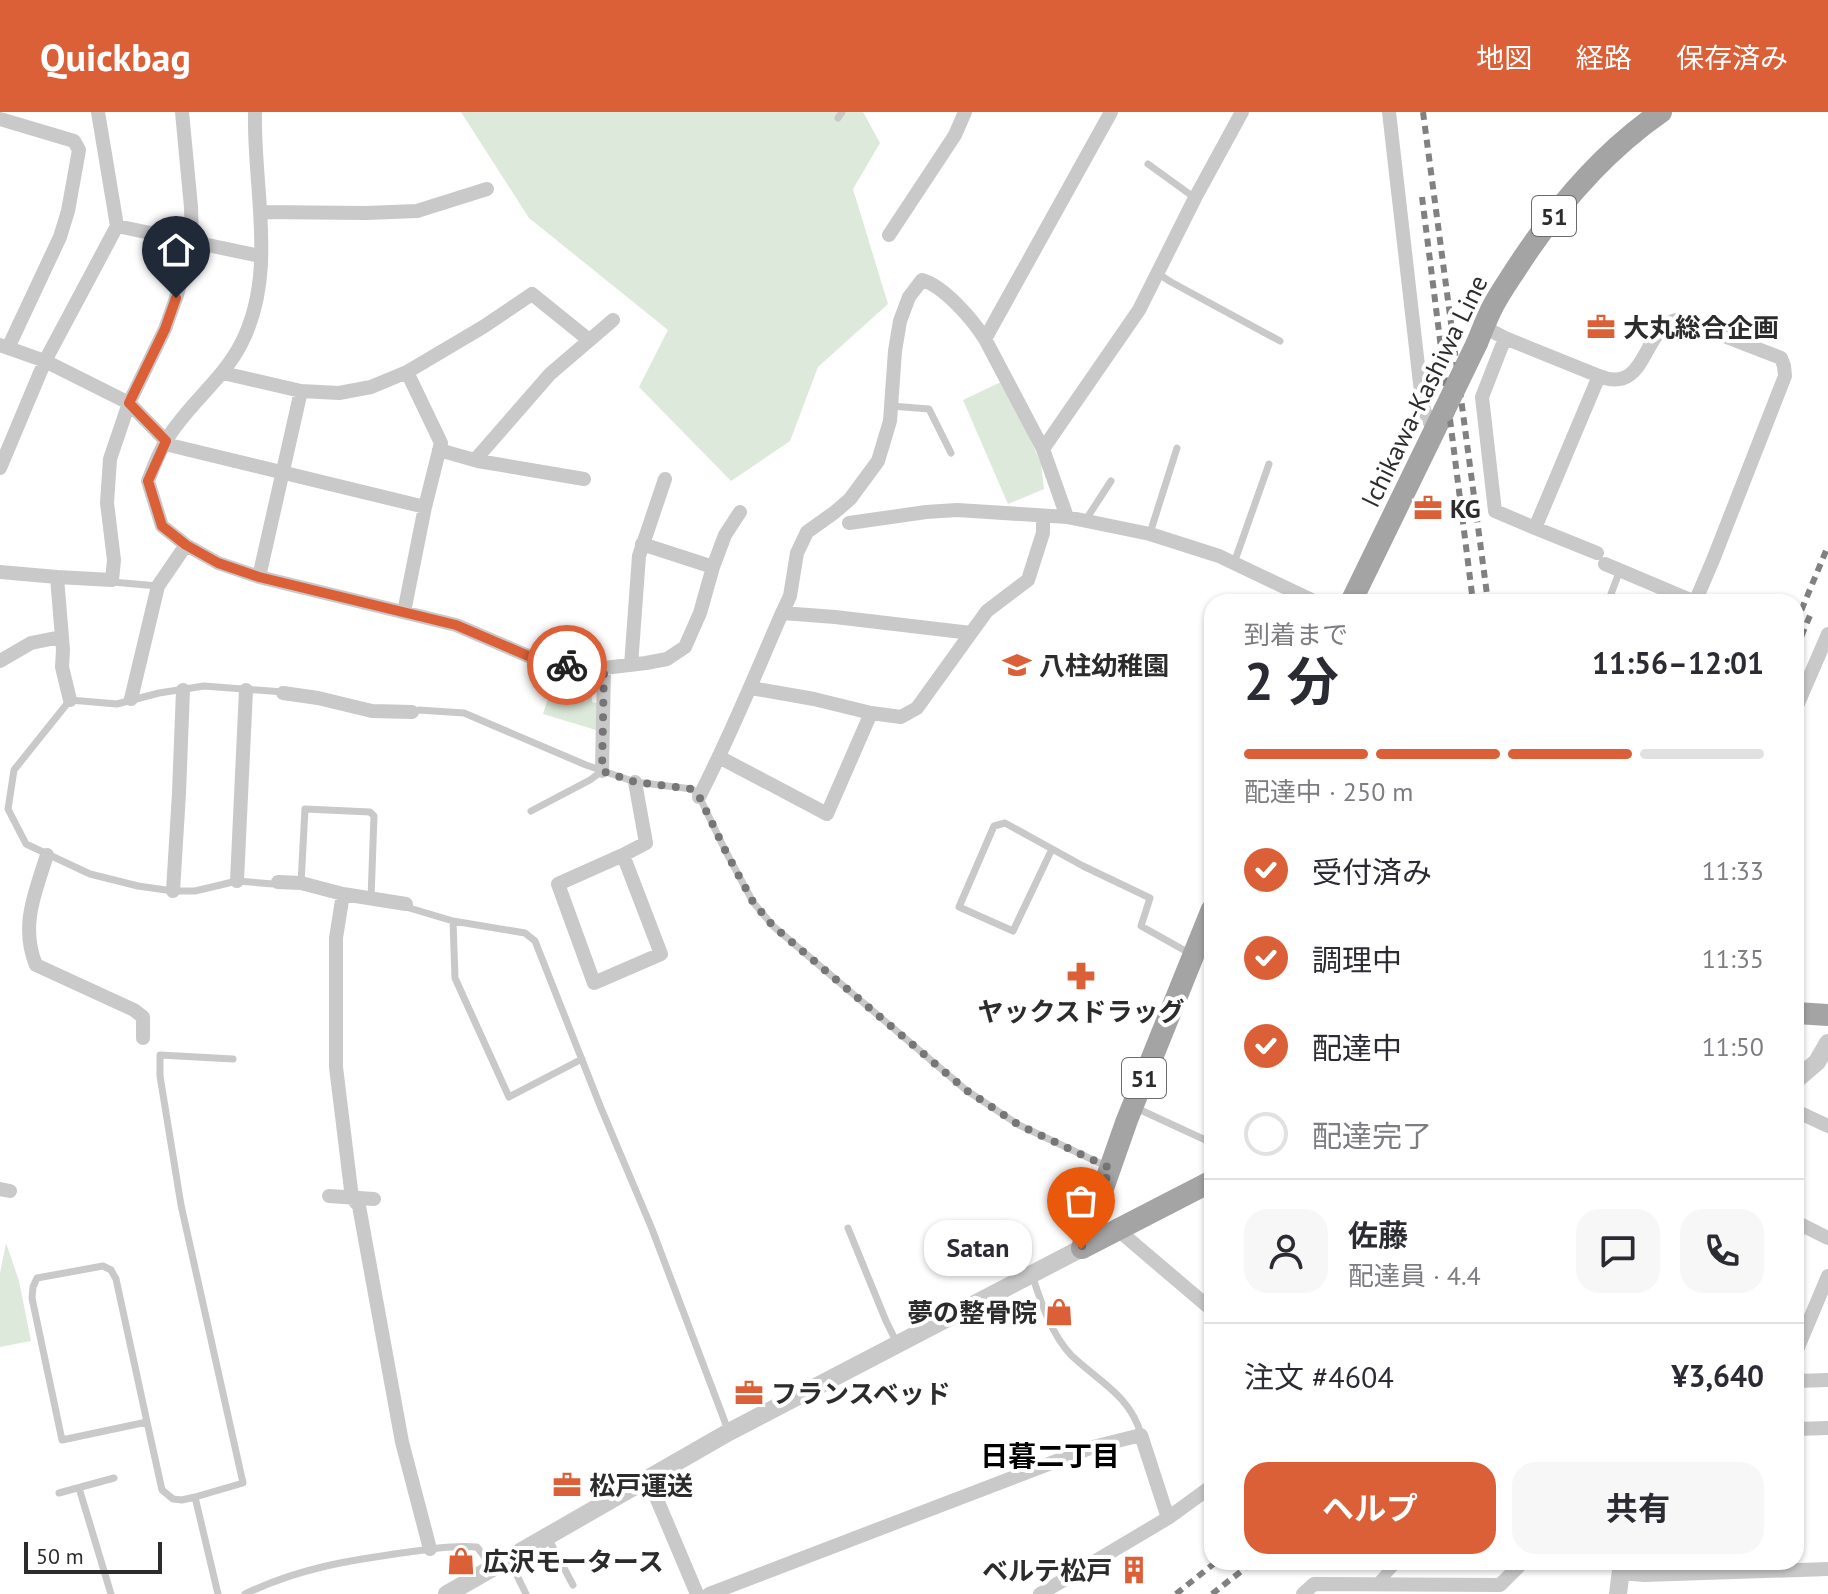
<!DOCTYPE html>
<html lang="ja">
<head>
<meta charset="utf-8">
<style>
	body { margin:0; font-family:"PT Sans","Noto Sans JP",sans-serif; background:#f7f7f7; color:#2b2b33; height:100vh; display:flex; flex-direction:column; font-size:30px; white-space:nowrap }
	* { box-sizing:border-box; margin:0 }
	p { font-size:26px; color:#7c7c81 }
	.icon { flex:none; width:44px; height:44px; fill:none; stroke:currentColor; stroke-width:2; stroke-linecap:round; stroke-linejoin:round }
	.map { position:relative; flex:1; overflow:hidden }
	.sheet { position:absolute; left:1204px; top:482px; width:600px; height:976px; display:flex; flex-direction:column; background:#fff; border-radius:24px; box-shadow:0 2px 6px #0004 }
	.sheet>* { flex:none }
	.scale { position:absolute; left:24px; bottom:20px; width:138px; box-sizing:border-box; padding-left:8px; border:4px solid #2c2c2c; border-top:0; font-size:22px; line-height:28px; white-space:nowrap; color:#2c2c2c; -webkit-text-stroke:6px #fff; paint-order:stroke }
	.pin { position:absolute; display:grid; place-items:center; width:68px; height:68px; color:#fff; margin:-82px -34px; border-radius:50% 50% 50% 0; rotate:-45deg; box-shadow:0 0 8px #0007 }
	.pin .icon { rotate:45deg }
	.courier { position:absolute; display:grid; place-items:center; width:80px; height:80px; margin:-40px; border:6px solid #db6037; border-radius:50%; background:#fff; color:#222; box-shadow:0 2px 10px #0007 }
	.bubble { position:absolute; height:56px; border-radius:24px; background:#fff; box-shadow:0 2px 6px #0004; font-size:26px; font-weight:700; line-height:56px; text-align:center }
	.summary em { font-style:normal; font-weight:700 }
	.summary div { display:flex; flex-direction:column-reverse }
	.summary { display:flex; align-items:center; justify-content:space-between; height:136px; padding:0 40px }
	h1 { font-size:52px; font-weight:700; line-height:60px }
	.bar { display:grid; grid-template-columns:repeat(4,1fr); gap:12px 8px; align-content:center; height:96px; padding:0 40px }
	.bar i { height:10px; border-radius:6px; background:#e1e1e2 }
	.bar .on { background:#db6037 }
	.bar p { grid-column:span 4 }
	.line { display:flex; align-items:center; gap:20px; padding:0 40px; border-top:2px solid #e1e1e2 }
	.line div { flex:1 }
	.round { display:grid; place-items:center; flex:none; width:84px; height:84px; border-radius:24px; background:#f7f7f7 }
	ol { padding:0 40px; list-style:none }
	li { display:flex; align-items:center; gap:24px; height:88px }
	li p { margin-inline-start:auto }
	li .icon { padding:8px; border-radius:50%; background:#db6037; color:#fff; stroke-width:4 }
	li:last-child { color:#7c7c81 }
	li i { width:44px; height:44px; border:4px solid #e1e1e2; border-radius:50% }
	.action { display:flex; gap:16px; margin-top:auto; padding:16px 40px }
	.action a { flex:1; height:92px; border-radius:24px; background:#db6037; color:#fff; font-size:32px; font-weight:700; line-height:92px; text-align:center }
	.action a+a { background:#f7f7f7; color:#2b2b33 }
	header { display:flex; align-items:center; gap:48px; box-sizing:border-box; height:112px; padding:0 40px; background:#db6037; color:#fff }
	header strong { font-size:38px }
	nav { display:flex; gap:44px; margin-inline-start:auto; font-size:28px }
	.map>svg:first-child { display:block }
	.green { fill:#dde9da }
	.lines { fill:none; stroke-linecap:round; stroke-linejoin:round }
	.service { stroke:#c9c9c9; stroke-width:7 }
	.pedestrian { stroke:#c9c9c9; stroke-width:11 }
	.minor { stroke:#c9c9c9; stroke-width:14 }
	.tertiary { stroke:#c9c9c9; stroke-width:18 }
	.primary { stroke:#a4a4a4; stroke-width:22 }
	.rail { stroke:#818181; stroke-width:6; stroke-dasharray:8 6; stroke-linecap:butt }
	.primary-bridge { stroke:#a4a4a4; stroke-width:22 }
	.done { stroke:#767676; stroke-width:8; stroke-dasharray:0 14.4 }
	.route { stroke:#db6037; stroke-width:10 }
	.labels { text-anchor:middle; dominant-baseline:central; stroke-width:8; stroke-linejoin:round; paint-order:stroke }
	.shield { fill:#fff; stroke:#6b6b6b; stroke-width:2 }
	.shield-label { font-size:24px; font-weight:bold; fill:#2c2c2c }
	.poi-label { font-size:26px; font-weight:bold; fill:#2c2c2c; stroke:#fff; text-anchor:start }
	.street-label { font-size:26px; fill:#2c2c2c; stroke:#fff }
	.neighbourhood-label { font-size:28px; font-weight:bold; fill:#000; stroke:#fff }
</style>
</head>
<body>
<header>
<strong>Quickbag</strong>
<nav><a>地図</a><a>経路</a><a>保存済み</a></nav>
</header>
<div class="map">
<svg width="1828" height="1482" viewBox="0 0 1828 1482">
	<rect width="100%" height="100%" fill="#fff"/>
	<path class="green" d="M461,0h402l17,31 -27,46 35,115 -70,63 -28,74 -59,40 -92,-94 29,-57 -139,-112z
		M1003,269l38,82 3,26 -36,15 -45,-104z
		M549,583l26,6 3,-5 14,-1v7l5,1 -1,27 -53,-16z
		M6,1131l13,38 12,60 -31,6v-74z"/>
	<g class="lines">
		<path class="service" d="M838,6l4,-6
			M1148,52l47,34
			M1157,161l14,9 109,59
			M891,294l38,3 22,44
			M1085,409l26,-40
			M1150,421l27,-85
			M1234,451l35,-99
			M112,470l46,4
			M1608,490l12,-32
			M412,600l7,-2 45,3 122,52 49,17 57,7 6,5 27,56 28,52 20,24 193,164 53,35 89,42
			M531,699l59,-31 12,-9
			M1052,737l-39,82 -54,-24 35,-81 11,-3 78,43 67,32 -9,28 50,28
			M278,770l-5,2 -36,-3 -42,10h-22l-35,-5 -48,-12 -64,-30 -18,-35 6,-39 56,-70 47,4 42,-11 45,-7 79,6
			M301,771l4,-74 65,3 4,4 -3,82
			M406,793v2l47,14 72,12 10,8 66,167 51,121 76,201
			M453,809l2,57 54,119 73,-38
			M1134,995l78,36
			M848,1116l38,93 11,22
			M1032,1163c9,27 19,59 39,80 27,26 60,41 70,80
			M147,1310l-31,-143 -5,-9 -8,-4 -66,12 -4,9 -1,11 30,142 85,-18 15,68 11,9 9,1 13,-3
			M79,1376l32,106
			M59,1381l55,-15
			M548,1426l25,47
			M510,1449l16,33
			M1521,1452l30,-2
			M218,1482l-23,-97 48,-14 -62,-278 -21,-129v-21l73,4
			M245,1482c54,-26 105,-34 164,-42 22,-3 46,-7 68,-5l14,18"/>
		<path class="pedestrian" d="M1377,1472l20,-22"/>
		<path class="minor" d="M98,0l19,114
			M1389,0l32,280 3,18 10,21
			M0,7l74,22 5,9 -11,61 -8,26 -52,111
			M260,100l106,1 51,-2 70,-22
			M889,123l66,-100 10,-23
			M1484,215l21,11 94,38 -64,152 62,25
			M1505,226l-23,59 13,114 40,17
			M985,227l126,-227
			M0,233l45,16 -45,107
			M223,261l78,18
			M1599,264c50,20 42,-51 81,-57l101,39 3,8 1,10 -72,184 -18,42
			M166,329l-37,-38 -84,-42 72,-135 143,30
			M165,332l260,63
			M1043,337l96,-139 56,-112 47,-86
			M439,338l39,11 106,18
			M475,348l75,-86 63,-54
			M849,411l77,-11 31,-2 110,7
			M642,432l71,23
			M186,433l32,18 41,14 197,48 84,36 64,7 42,-5 21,-4 18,-12 15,-34 13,-46 12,-32 15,-23
			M1605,452l90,38
			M0,460l57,5
			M259,465l42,-186 38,2 32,-6 36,-15 76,-45 49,-33 57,46
			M404,500l21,-105 16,-64 -34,-71
			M782,501l8,-17 7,-43 10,-21 28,-20 15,-13 28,-38 12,-40 5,-70 5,-30 9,-24 13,-17c22,6 51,40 63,59l58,110 24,68 83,17 69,22 97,46
			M971,521l16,-22 41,-31 15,-47v-17
			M0,549l31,-18 30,-6
			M631,553l8,-109 26,-77
			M283,581l35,5 54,13 40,1
			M131,587l27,-113 28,-41 -24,-19 -14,-45c6,-15 12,-32 21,-45 21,-33 54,-57 72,-92 37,-71 12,-156 14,-232
			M70,588l-8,-33 1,-17 -6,-73 55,3 2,-20 -7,-57 3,-44 19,-56 36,-74 11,-31 16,-55 -1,-36 -9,-95
			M1796,596l32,-74
			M719,645l108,57 44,-101
			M602,659l2,-103
			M699,685c31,-60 56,-122 83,-184l53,4 136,16 -54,75 -16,9 -30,-4 -57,-14 -63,-11
			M47,743c-12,38 -27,71 -11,110l98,45 9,7v21
			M623,743l-65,29 36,99 67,-29 -38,-99 23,-12 -11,-61
			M237,769l9,-191
			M278,770l23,1 42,11 63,10
			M173,779l6,-98 4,-103
			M343,782l-7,44v129l16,131 7,8 43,236 28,107
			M1796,999l32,15
			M0,1077l10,2
			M329,1084l45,3
			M1796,1110l32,16
			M1118,1118l94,80
			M1796,1240l32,-76
			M1796,1269l32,-1
			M1796,1317l32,-1
			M646,1367l7,11 44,104
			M1620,1461l24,2 184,-6
			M709,1482l384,-147 48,-12 27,83
			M1040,1482l128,-76 44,-32
			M1303,1482l11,-10 186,1 21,-21"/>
		<path class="tertiary" d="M1796,968l21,-18 11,-19
			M447,1482l282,-162 353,-184
			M1618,1482l4,-32"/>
		<path class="primary" d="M1477,231c5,-12 9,-23 15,-35 7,-14 17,-28 26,-42 39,-60 84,-113 143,-154
			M1351,490l93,-191
			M1796,901l32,2
			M1082,1136l45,-128 85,-211
			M1082,1136l130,-67"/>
		<path class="rail" d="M1423,0l65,490
			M1422,85l51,405
			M1796,511l32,-77
			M1796,537l15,-36
			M1176,1482l40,-32
			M1212,1482l41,-32"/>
		<path class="primary-bridge" d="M1444,299l33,-68"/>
	</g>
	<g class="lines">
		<path class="done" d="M567,553l37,3 -2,103 33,11 57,7 6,5 27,56 28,52 20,24 193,164 53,35 91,43 -29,81"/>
		<path class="route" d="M176,186l-11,31 -36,74 37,38 -18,40 14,45 24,19 32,18 41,14 197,48 84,36 27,4"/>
	</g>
	<defs>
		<symbol id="office-bare" viewBox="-9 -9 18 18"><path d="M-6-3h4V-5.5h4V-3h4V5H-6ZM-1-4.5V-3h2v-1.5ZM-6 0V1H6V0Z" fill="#db6037" stroke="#fff" stroke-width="2.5" paint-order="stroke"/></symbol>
		<symbol id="school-bare" viewBox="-9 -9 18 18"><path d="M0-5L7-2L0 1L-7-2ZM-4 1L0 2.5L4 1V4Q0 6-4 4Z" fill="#db6037" stroke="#fff" stroke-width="2.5" paint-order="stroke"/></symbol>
		<symbol id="pharmacy-bare" viewBox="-9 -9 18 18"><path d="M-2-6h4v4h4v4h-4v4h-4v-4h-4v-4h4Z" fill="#db6037" stroke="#fff" stroke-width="2.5" paint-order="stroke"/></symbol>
		<symbol id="shop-bare" viewBox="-9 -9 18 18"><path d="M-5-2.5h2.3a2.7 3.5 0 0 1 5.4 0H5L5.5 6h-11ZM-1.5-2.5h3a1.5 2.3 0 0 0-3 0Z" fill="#db6037" stroke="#fff" stroke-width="2.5" paint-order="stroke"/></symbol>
		<symbol id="building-bare" viewBox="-9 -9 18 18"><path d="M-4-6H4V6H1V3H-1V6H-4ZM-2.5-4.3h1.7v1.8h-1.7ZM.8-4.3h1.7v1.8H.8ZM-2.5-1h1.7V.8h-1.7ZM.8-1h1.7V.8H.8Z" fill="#db6037" stroke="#fff" stroke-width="2.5" paint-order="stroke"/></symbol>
	</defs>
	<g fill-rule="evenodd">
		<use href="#office-bare" x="1581" y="195" width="40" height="40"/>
		<use href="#office-bare" x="1408" y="376" width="40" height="40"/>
		<use href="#school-bare" x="997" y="533" width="40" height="40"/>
		<use href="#pharmacy-bare" x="1061" y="844" width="40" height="40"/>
		<use href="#shop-bare" x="1039" y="1180" width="40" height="40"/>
		<use href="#office-bare" x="729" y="1261" width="40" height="40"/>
		<use href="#office-bare" x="547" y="1353" width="40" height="40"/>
		<use href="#shop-bare" x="441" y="1429" width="40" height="40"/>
		<use href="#building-bare" x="1114" y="1438" width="40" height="40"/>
	</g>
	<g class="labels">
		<g class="shield">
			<rect x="1532" y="84" width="44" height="40" rx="6"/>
			<rect x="1122" y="946" width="44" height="40" rx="6"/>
		</g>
		<g class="shield-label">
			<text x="1554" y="104">51</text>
			<text x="1144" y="966">51</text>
		</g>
		<g class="poi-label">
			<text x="1623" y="215">大丸総合企画</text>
			<text x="1450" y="396">KG</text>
			<text x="1039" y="553">八柱幼稚園</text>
			<text x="1081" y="899" text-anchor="middle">ヤックスドラッグ</text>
			<text x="1037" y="1200" text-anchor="end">夢の整骨院</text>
			<text x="771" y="1281">フランスベッド</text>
			<text x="589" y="1373">松戸運送</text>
			<text x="483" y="1449">広沢モータース</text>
			<text x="1112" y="1458" text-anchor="end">ベルテ松戸</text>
		</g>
		<g class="street-label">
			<text transform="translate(1424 279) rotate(-64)">Ichikawa-Kashiwa Line</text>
		</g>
		<g class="neighbourhood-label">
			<text x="1050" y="1343">日暮二丁目</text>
		</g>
	</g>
</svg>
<div class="scale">50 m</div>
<div class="pin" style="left:1081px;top:1137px;background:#ea580c"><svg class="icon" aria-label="bag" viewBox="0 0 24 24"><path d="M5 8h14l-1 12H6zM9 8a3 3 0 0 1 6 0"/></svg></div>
<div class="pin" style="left:176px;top:186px;background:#1f2937"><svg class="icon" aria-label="home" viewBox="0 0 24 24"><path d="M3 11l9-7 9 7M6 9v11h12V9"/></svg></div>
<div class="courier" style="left:567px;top:553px"><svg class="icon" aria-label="bike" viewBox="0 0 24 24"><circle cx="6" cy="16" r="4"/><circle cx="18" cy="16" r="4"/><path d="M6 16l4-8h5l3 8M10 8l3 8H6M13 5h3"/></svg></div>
<div class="bubble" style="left:924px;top:1108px;width:108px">Satan</div>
<section class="sheet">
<div class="summary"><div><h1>2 分</h1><p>到着まで</p></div><em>11:56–12:01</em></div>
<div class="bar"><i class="on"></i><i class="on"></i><i class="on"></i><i></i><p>配達中 · 250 m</p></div>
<ol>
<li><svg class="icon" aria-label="check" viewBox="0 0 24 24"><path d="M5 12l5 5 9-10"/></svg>受付済み<p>11:33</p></li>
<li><svg class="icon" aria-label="check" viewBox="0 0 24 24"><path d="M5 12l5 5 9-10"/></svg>調理中<p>11:35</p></li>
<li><svg class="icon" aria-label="check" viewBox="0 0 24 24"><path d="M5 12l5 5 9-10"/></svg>配達中<p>11:50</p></li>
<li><i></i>配達完了</li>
</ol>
<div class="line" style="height:144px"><a class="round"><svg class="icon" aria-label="person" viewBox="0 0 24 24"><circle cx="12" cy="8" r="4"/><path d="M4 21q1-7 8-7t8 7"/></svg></a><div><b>佐藤</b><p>配達員 · 4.4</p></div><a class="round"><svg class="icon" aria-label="chat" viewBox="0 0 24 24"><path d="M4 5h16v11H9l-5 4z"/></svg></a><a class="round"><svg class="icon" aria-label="phone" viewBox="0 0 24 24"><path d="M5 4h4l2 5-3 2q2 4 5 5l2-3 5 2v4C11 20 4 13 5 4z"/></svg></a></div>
<div class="line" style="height:104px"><div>注文 #4604</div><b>¥3,640</b></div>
<div class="action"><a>ヘルプ</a><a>共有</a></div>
</section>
</div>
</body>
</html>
